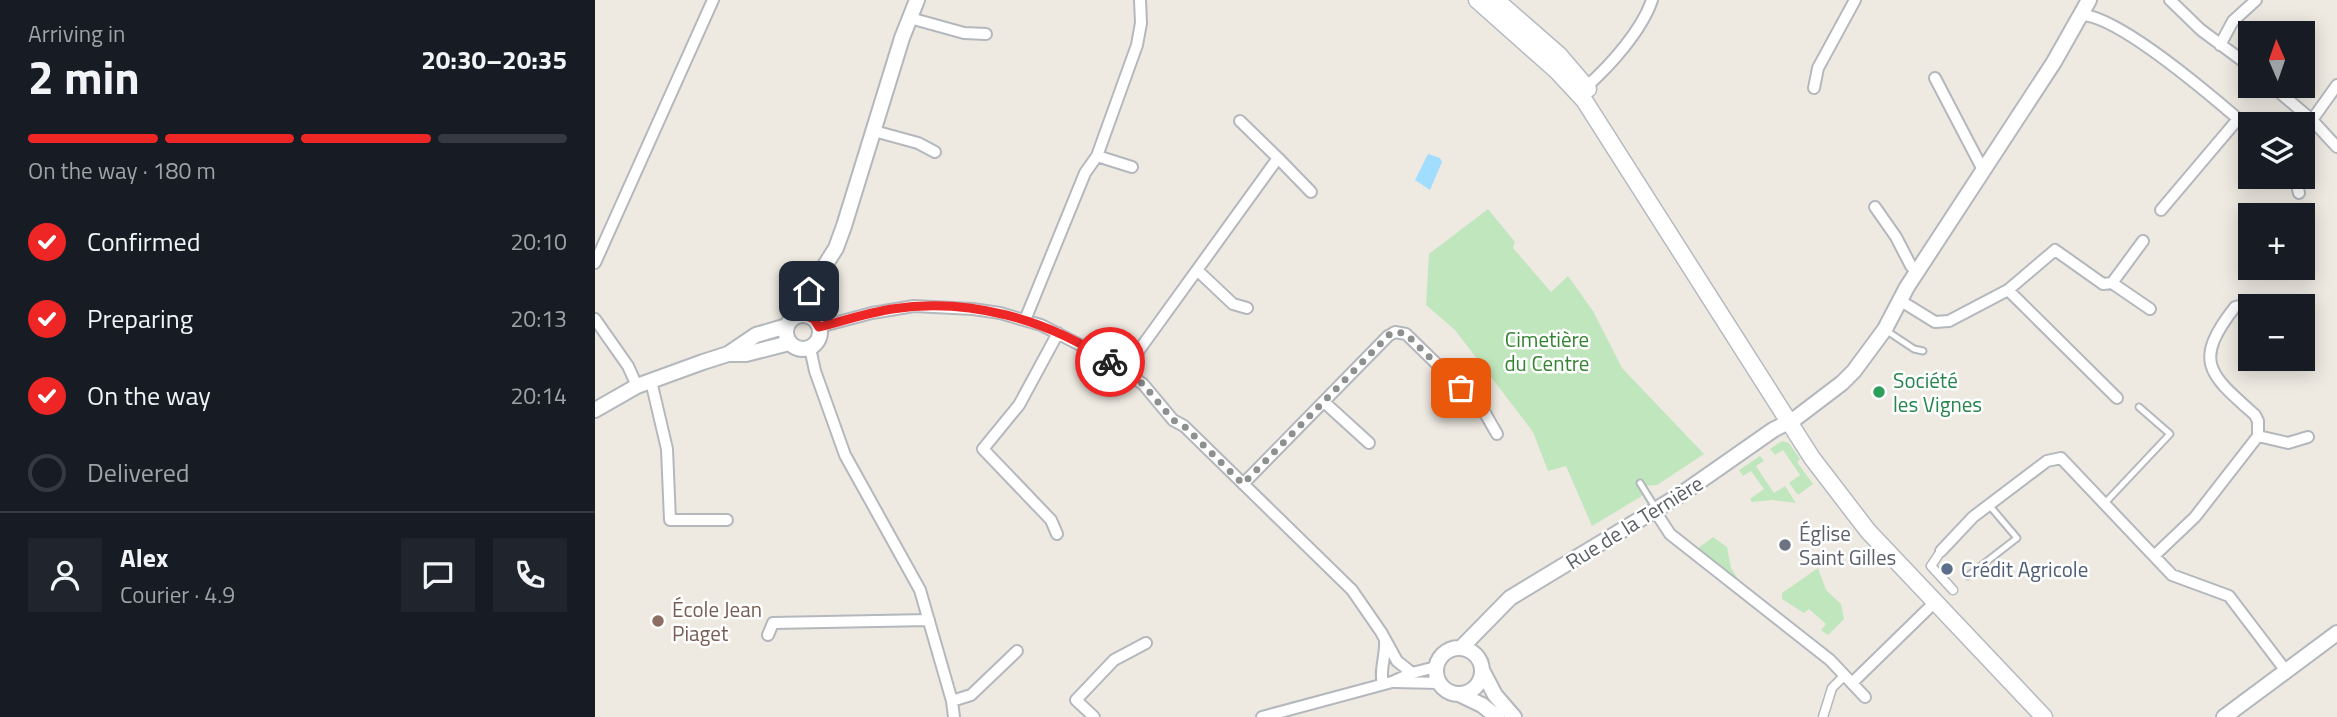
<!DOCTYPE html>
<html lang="en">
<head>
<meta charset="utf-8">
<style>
	body { margin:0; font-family:"Titillium Web",sans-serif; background:#20242c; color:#f1f3f6; height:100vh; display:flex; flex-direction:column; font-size:26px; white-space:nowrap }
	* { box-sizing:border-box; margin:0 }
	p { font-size:23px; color:#9ea1a6 }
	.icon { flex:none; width:38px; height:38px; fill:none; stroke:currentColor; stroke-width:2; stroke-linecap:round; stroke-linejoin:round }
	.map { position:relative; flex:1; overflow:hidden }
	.details { display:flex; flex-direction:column; background:#171b24; width:595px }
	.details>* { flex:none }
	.needle { width:46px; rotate:358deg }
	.controls { position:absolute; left:1643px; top:21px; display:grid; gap:14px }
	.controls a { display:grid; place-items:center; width:77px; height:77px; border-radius:0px; background:#171b24; box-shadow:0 4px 18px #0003; font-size:35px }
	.pin { position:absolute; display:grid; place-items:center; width:60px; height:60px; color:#fff; margin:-30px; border-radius:14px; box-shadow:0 4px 10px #0006 }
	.courier { position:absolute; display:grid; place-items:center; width:70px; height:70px; margin:-35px; border:5px solid #ef2626; border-radius:50%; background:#fff; color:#222; box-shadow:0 2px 9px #0007 }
	.overview em { font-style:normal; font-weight:700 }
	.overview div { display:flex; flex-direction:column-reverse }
	.overview { display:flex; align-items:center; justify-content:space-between; height:119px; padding:0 28px }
	h1 { font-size:46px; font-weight:700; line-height:52px }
	.bar { display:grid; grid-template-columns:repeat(4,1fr); gap:10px 7px; align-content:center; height:84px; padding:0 28px }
	.bar i { height:9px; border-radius:5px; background:#363941 }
	.bar .active { background:#ef2626 }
	.bar p { grid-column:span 4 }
	.line { display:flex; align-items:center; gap:18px; padding:0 28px; border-top:2px solid #363941 }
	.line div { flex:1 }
	.round { display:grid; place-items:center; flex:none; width:74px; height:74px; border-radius:0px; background:#20242c }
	ol { padding:0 28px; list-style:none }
	li { display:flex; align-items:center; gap:21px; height:77px }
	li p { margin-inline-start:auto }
	li .icon { padding:7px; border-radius:50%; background:#ef2626; color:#fff; stroke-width:4 }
	li:last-child { color:#9ea1a6 }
	li i { width:38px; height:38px; border:4px solid #363941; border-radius:50% }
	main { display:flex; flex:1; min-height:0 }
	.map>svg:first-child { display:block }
	.green { fill:#c0e6bd }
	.water { fill:#a0ddff }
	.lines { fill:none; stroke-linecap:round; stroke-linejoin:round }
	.service-casing { stroke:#b4b8bd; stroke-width:9 }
	.pedestrian-casing { stroke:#b4b8bd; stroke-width:11 }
	.minor-casing { stroke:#b4b8bd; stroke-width:14 }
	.tertiary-casing { stroke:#b4b8bd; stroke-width:18 }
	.secondary-casing { stroke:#b5babf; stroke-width:19 }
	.service { stroke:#fff; stroke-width:5 }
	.pedestrian { stroke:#fff; stroke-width:8 }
	.minor { stroke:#fff; stroke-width:10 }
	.tertiary { stroke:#fff; stroke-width:14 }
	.secondary { stroke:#fff; stroke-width:16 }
	.done { stroke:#8e908f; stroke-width:7; stroke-dasharray:0 12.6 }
	.route { stroke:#ef2626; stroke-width:9 }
	.leisure-dot { fill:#2e9e5b; stroke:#fff; stroke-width:2.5 }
	.worship-dot { fill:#6b7280; stroke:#fff; stroke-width:2.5 }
	.service-dot { fill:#5c6f8a; stroke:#fff; stroke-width:2.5 }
	.education-dot { fill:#8d6e63; stroke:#fff; stroke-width:2.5 }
	.labels { text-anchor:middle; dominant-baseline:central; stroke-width:5; stroke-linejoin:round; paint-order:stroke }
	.park-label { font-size:21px; fill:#338431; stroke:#fff }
	.leisure-label { font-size:21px; fill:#27864d; stroke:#fff; text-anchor:start }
	.street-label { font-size:21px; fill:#5a5f63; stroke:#fff }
	.worship-label { font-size:21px; fill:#5b616d; stroke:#fff; text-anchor:start }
	.service-label { font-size:21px; fill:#4e5e75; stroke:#fff; text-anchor:start }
	.education-label { font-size:21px; fill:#785e54; stroke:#fff; text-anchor:start }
</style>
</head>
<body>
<main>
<section class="details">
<div class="overview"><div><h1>2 min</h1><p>Arriving in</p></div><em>20:30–20:35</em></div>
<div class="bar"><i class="active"></i><i class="active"></i><i class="active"></i><i></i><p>On the way · 180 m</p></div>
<ol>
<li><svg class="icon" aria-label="check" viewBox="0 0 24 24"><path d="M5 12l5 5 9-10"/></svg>Confirmed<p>20:10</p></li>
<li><svg class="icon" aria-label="check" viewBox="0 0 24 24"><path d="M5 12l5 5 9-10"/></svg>Preparing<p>20:13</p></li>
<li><svg class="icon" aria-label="check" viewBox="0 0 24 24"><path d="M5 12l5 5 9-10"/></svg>On the way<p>20:14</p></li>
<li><i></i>Delivered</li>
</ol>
<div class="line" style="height:126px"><a class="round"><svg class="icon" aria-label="person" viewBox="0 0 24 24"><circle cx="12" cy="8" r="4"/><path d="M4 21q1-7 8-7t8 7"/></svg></a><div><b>Alex</b><p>Courier · 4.9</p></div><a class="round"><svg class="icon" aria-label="chat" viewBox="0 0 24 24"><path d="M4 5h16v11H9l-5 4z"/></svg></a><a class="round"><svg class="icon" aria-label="phone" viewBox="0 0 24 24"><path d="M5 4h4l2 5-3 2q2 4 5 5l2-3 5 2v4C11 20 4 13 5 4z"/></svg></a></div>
</section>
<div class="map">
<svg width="1742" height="717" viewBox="0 0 1742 717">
	<rect width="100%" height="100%" fill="#eeeae2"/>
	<path class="green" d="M893,209l27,33 -2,6 38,44 17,-16 25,35 29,57 82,86 -47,31 -13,1 -2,10 -50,30 -26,-60 -18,5 -15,-39 -78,-102 -29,-25 3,-51z
		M1187,441l7,2 11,16 -3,3 16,22 -15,11 -9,-12 11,-8 -17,-25 -8,5 -5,-6z
		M1165,456l4,5 -8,5 18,27 11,-7 11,17 -24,-3 -20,2 -2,-3 14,-10 -13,-18 -8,5 -4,-6z
		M1118,537l14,10 4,21 8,13 -1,2 -41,-34z
		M1223,568l8,22 15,14 3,15 -16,16 -7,-5 5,-6 -17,-15 -5,4 -22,-14v-6z"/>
	<path class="water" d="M833,154l12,4 2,4 -12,28 -15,-10z"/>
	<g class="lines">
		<defs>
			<path id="service" d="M1292,331l27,18 9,2
				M1045,483l15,24
				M1510,503l65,-69 -31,-27
				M1373,576l49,-38 -28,-33"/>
			<path id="pedestrian" d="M1346,551l-10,15 22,24
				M1228,717l9,-29 13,-13"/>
			<path id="minor" d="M1575,0l31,30 50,37
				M1486,15c38,0 139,88 170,115
				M315,18l54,15 22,1
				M1625,45l13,-24 23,-21
				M1340,78l48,92
				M1677,86l40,34 25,27
				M991,87c24,-21 56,-57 66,-87
				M1219,88l4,-20 37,-68
				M1717,120l25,-35
				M279,131l44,12 17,9
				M502,156l35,11
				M683,158l33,34
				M1700,177l4,16
				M1280,207l21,30 15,29 7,6
				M1566,210l77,-91
				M0,263l118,-263
				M602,270l36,34 14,4
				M1517,283l31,-42
				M1413,290l47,-40 48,34 9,-1 38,26
				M1306,301l34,21 14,-1 59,-31 109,108
				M0,319l33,47 9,20
				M430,320l60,-147 12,-17 40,-111 4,-22 -1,-23
				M224,327l53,-14 42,-7 59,3 27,4 41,12 59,30 43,29 30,36 11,6 168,164 29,42 16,29 15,12
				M215,348l5,23 30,84 75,135 32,111 2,16
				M529,371l154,-213 -38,-37
				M56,381l16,68 3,71h57
				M729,402l45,41
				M1663,436l30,7 20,-6
				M648,484l145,-148 7,-4 11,2 76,74 15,26
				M1060,511l15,23 160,126 35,37
				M462,534l-6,-14 -68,-71 36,-44 39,-72
				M1346,551l32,-34 74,-56 14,-3 111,117 57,21 57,75
				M1559,556l41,-39 63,-81v-15l-3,-6c-46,-41 -63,-53 -20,-108l17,-4 8,3
				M173,635l5,-12 156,-3
				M800,682l44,1
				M1258,682l83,-81
				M788,684c-4,-13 3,-28 2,-43
				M357,701l19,-6 46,-44
				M499,717l-18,-17 38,-40 32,-17
				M667,717l130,-35 20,-9 24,-6"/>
			<path id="tertiary" d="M210,315l4,-24 27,-43 8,-22 58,-188 15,-38
				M191 332a17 17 0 1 1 34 0a17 17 0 1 1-34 0Z
				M133,354l28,-19 31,-9
				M0,410l42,-24 66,-24 25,-8h18l43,-11
				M841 671a23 23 0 1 1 46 0a23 23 0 1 1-46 0Z
				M866,648l49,-50 170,-103 93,-65 23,-12 46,-35 12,-12 31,-42 22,-42 147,-225 35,-62
				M888,672l12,23 19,22
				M866,695l21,10 15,12
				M1629,717l113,-84"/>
			<path id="secondary" d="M882,0l80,71 27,29 228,358 56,73 176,186
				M901,0l63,55 29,34"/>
		</defs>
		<use href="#service" class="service-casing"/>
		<use href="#pedestrian" class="pedestrian-casing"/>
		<use href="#minor" class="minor-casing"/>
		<use href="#tertiary" class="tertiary-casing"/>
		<use href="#secondary" class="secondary-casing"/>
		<use href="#service" class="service"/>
		<use href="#pedestrian" class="pedestrian"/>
		<use href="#minor" class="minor"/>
		<use href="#tertiary" class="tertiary"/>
		<use href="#secondary" class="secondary"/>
	</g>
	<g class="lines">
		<path class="done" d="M515,362l33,22 30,36 11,6 59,58 148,-151 7,-1 8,2 55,54"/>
		<path class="route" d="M214,291l-5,24 10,4 5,8c24,-6 48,-14 73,-18 75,-12 156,10 218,53"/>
	</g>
	<circle class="leisure-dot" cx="1284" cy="392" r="7"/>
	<circle class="worship-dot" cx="1190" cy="545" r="7"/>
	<circle class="service-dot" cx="1352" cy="569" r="7"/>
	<circle class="education-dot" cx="63" cy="621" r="7"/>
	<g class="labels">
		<g class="park-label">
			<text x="952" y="339">Cimetière<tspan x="952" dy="24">du Centre</tspan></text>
		</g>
		<g class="leisure-label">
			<text x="1298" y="380">Société<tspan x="1298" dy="24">les Vignes</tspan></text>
		</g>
		<g class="street-label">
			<text transform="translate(1039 522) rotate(-32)">Rue de la Ternière</text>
		</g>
		<g class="worship-label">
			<text x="1204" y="533">Église<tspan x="1204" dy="24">Saint Gilles</tspan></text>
		</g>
		<g class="service-label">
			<text x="1366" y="569">Crédit Agricole</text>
		</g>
		<g class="education-label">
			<text x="77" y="609">École Jean<tspan x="77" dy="24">Piaget</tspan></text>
		</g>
	</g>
</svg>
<div class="controls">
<a><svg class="needle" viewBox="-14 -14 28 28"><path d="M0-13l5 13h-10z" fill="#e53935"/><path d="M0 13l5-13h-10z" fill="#9ea1a6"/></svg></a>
<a><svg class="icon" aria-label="layers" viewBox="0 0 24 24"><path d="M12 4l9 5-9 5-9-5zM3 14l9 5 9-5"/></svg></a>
<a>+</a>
<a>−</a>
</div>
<div class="pin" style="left:866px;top:388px;background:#ea580c"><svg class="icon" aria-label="bag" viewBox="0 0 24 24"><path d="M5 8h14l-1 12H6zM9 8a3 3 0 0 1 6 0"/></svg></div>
<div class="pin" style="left:214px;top:291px;background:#1f2937"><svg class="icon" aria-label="home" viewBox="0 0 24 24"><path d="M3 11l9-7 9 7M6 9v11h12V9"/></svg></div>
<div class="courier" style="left:515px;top:362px"><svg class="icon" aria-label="bike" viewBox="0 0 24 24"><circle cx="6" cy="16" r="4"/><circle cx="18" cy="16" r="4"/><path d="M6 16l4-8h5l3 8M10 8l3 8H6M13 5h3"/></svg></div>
</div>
</main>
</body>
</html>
